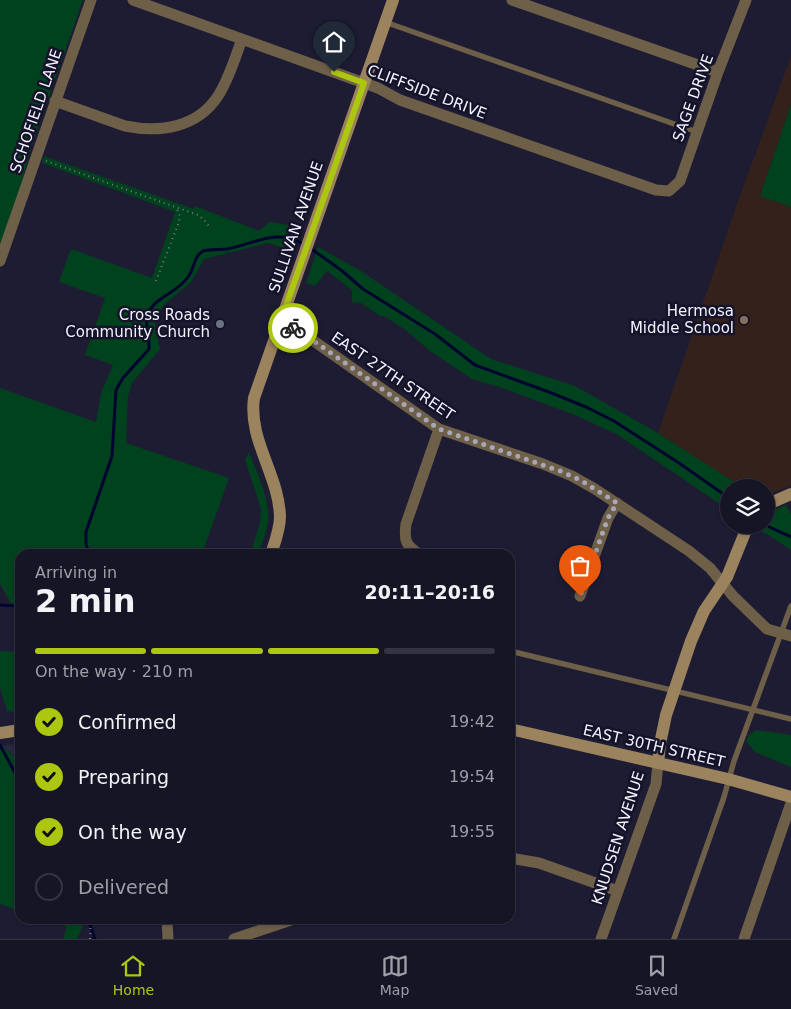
<!DOCTYPE html>
<html lang="en">
<head>
<meta charset="utf-8">
<style>
	body { margin:0; font-family:"DejaVu Sans",sans-serif; background:#232232; color:#f1f3f6; height:100vh; display:flex; flex-direction:column; font-size:19px; white-space:nowrap }
	* { box-sizing:border-box; margin:0 }
	p { font-size:16px; color:#9e9fa7 }
	.icon { flex:none; width:28px; height:28px; fill:none; stroke:currentColor; stroke-width:2; stroke-linecap:round; stroke-linejoin:round }
	.map { position:relative; flex:1; overflow:hidden }
	.details { position:absolute; left:15px; top:549px; width:500px; height:375px; display:flex; flex-direction:column; background:#161526; border-radius:15px; box-shadow:0 1px 4px #0004,0 0 0 1px #353443 }
	.details>* { flex:none }
	.fabs { position:absolute; left:720px; top:479px; display:grid; gap:10px }
	.fabs a { display:grid; place-items:center; width:55px; height:55px; border-radius:50%; background:#161526; box-shadow:0 1px 4px #0004,0 0 0 1px #353443; font-size:25px }
	.pin { position:absolute; display:grid; place-items:center; width:42px; height:42px; color:#fff; margin:-51px -21px; border-radius:50% 50% 50% 0; rotate:-45deg; box-shadow:0 0 5px #0007 }
	.pin .icon { rotate:45deg }
	.courier { position:absolute; display:grid; place-items:center; width:50px; height:50px; margin:-25px; border:4px solid #adc610; border-radius:50%; background:#fff; color:#222; box-shadow:0 1px 6px #0007 }
	.summary em { font-style:normal; font-weight:800 }
	.summary div { display:flex; flex-direction:column-reverse }
	.summary { display:flex; align-items:center; justify-content:space-between; height:85px; padding:0 20px }
	h1 { font-size:32px; font-weight:800; line-height:38px }
	.bar { display:grid; grid-template-columns:repeat(4,1fr); gap:8px 5px; align-content:center; height:60px; padding:0 20px }
	.bar i { height:6px; border-radius:4px; background:#353443 }
	.bar .selected { background:#adc610 }
	.bar p { grid-column:span 4 }
	ol { padding:0 20px; list-style:none }
	li { display:flex; align-items:center; gap:15px; height:55px }
	li p { margin-inline-start:auto }
	li .icon { padding:5px; border-radius:50%; background:#adc610; color:#111; stroke-width:4 }
	li:last-child { color:#9e9fa7 }
	li i { width:28px; height:28px; border:2px solid #353443; border-radius:50% }
	.tabs { display:flex; justify-content:space-around; align-items:center; height:70px; border-top:1px solid #353443; background:#161526; font-size:14px; color:#9e9fa7 }
	.tabs a { display:grid; justify-items:center; gap:2px }
	.tabs .selected { color:#adc610 }
	.map>svg:first-child { display:block }
	.built { fill:#282643 }
	.education { fill:#34211c }
	.green { fill:#00421e }
	.lines { fill:none; stroke-linecap:round; stroke-linejoin:round }
	.stream { stroke:#00042f; stroke-width:3 }
	.path { stroke:#7a798b; stroke-width:2; stroke-dasharray:1 4; stroke-linecap:butt }
	.lane { stroke:#6e5f48; stroke-width:5.5 }
	.street { stroke:#6e5f48; stroke-width:11 }
	.secondary { stroke:#9b835e; stroke-width:12 }
	.done { stroke:#a8a7b8; stroke-width:5; stroke-dasharray:0 9 }
	.route { stroke:#adc610; stroke-width:6 }
	.education-dot { fill:#8d6e63; stroke:#151329; stroke-width:2 }
	.worship-dot { fill:#6b7280; stroke:#151329; stroke-width:2 }
	.labels { text-anchor:middle; dominant-baseline:central; stroke-width:5; stroke-linejoin:round; paint-order:stroke }
	.street-label { font-size:15px; fill:#f2f2ff; stroke:#151329 }
	.poi-label { font-size:15px; fill:#f2f2ff; stroke:#151329; text-anchor:end }
</style>
</head>
<body>
<div class="map">
<svg width="791" height="939" viewBox="0 0 791 939">
	<rect width="100%" height="100%" fill="#1e1c33"/>
	<path class="built" d="M20,743v19l-15,-14h-5v-2z"/>
	<path class="education" d="M791,56v48l-31,91 31,12v278l-25,11v-8l-24,-1 -84,-54 78,-226z"/>
	<path class="green" d="M0,0h83l-52,148 -13,47 -18,52z
		M791,104v103l-31,-11z
		M44,156l150,53 1,-3 64,25 11,-9 32,5 -8,24 -26,-8 -64,16 -13,23 -26,22 -9,11 -1,13 5,21 -28,34 -4,13 -2,47 103,35 -27,76h-182v65l-20,-35v-196l96,34 5,-29 12,-28 -28,-10 20,-57 -46,-16 12,-33 81,29 23,-66 -133,-49z
		M318,247l43,24 130,88 84,27 83,47 84,54 -13,1v22l-111,-75 -43,-20 -75,-28 -28,-8 -42,-28 -23,-20 -21,-14 -6,-1 -19,-13 -9,-1v-12l-25,-19 -12,15 -9,-3z
		M249,452c7,19 21,47 19,68 -1,12 -6,23 -10,34h-8l10,-31 1,-15 -16,-48z
		M786,505l5,9v36l-24,-16 -13,-5 2,-4h10v-11z
		M0,651l20,1v61l-13,-2 -7,-23z
		M756,730l35,5v32l-36,-15 -9,-11 3,-6z
		M0,748h5l15,14v149l-20,-7z
		M43,919h41l-1,7 -6,13h-14l4,-12z"/>
	<g class="lines">
		<path class="stream" d="M310,248l31,22 22,19 72,45 40,31 74,27 37,15 28,14 65,42 50,35
			M765,525l26,12
			M89,554l-3,-10v-12l26,-76 4,-66 7,-12 26,-29c1,-10 -4,-22 -2,-32 6,-21 30,-23 41,-40 7,-9 5,-20 15,-26 8,-2 16,-1 24,-2 28,-5 50,-22 78,-4
			M0,605l20,1
			M0,745l20,37
			M88,919l7,20"/>
		<path class="path" d="M46,161l152,54 6,5 5,6
			M156,281l23,-59 1,-6 -3,-7
			M90,939l1,-20"/>
		<path class="lane" d="M385,22l312,110
			M510,651l281,68
			M674,939l50,-142 10,-36 57,-155"/>
		<path class="street" d="M133,0l245,88 22,12 256,90 13,1 11,-10 38,-109 28,-72
			M512,0l206,72
			M55,101l70,25c35,7 72,2 93,-30 11,-17 17,-38 24,-57
			M0,261l91,-261
			M280,323l21,9 138,97 104,35 29,12 23,13 94,62 21,17 23,28 34,33 24,7
			M419,554c-14,-9 -15,-14 -13,-30l33,-95
			M580,596l28,-78 9,-15
			M510,858l29,5 79,28
			M167,919l1,20
			M234,939l60,-20
			M601,939l55,-155 2,-21
			M744,939l47,-136"/>
		<path class="secondary" d="M766,505l25,-11
			M271,554c4,-12 9,-25 9,-37 -1,-42 -32,-77 -26,-119l139,-398
			M510,729l218,50 63,18
			M0,733l20,-3
			M658,763l2,-19 6,-29 25,-74 13,-30 23,-34 21,-52"/>
	</g>
	<g class="lines">
		<path class="done" d="M293,328l8,4 138,97 121,42 22,10 35,22 -9,15 -28,78"/>
		<path class="route" d="M293,328l-13,-5 84,-240 -30,-11"/>
	</g>
	<circle class="education-dot" cx="744" cy="320" r="5"/>
	<circle class="worship-dot" cx="220" cy="324" r="5"/>
	<g class="labels">
		<g class="street-label">
			<text transform="translate(427 92) rotate(21)">CLIFFSIDE DRIVE</text>
			<text transform="translate(693 98) rotate(-70)">SAGE DRIVE</text>
			<text transform="translate(36 111) rotate(-71)">SCHOFIELD LANE</text>
			<text transform="translate(296 227) rotate(-71)">SULLIVAN AVENUE</text>
			<text transform="translate(393 376) rotate(34)">EAST 27TH STREET</text>
			<text transform="translate(654 746) rotate(13)">EAST 30TH STREET</text>
			<text transform="translate(618 838) rotate(-72)">KNUDSEN AVENUE</text>
		</g>
		<g class="poi-label">
			<text x="734" y="311">Hermosa<tspan x="734" dy="17">Middle School</tspan></text>
			<text x="210" y="315">Cross Roads<tspan x="210" dy="17">Community Church</tspan></text>
		</g>
	</g>
</svg>
<div class="fabs">
<a><svg class="icon" aria-label="layers" viewBox="0 0 24 24"><path d="M12 4l9 5-9 5-9-5zM3 14l9 5 9-5"/></svg></a>
</div>
<div class="pin" style="left:580px;top:596px;background:#ea580c"><svg class="icon" aria-label="bag" viewBox="0 0 24 24"><path d="M5 8h14l-1 12H6zM9 8a3 3 0 0 1 6 0"/></svg></div>
<div class="pin" style="left:334px;top:72px;background:#1f2937"><svg class="icon" aria-label="home" viewBox="0 0 24 24"><path d="M3 11l9-7 9 7M6 9v11h12V9"/></svg></div>
<div class="courier" style="left:293px;top:328px"><svg class="icon" aria-label="bike" viewBox="0 0 24 24"><circle cx="6" cy="16" r="4"/><circle cx="18" cy="16" r="4"/><path d="M6 16l4-8h5l3 8M10 8l3 8H6M13 5h3"/></svg></div>
<section class="details">
<div class="summary"><div><h1>2 min</h1><p>Arriving in</p></div><em>20:11–20:16</em></div>
<div class="bar"><i class="selected"></i><i class="selected"></i><i class="selected"></i><i></i><p>On the way · 210 m</p></div>
<ol>
<li><svg class="icon" aria-label="check" viewBox="0 0 24 24"><path d="M5 12l5 5 9-10"/></svg>Confirmed<p>19:42</p></li>
<li><svg class="icon" aria-label="check" viewBox="0 0 24 24"><path d="M5 12l5 5 9-10"/></svg>Preparing<p>19:54</p></li>
<li><svg class="icon" aria-label="check" viewBox="0 0 24 24"><path d="M5 12l5 5 9-10"/></svg>On the way<p>19:55</p></li>
<li><i></i>Delivered</li>
</ol>
</section>
</div>
<nav class="tabs">
<a class="selected"><svg class="icon" aria-label="home" viewBox="0 0 24 24"><path d="M3 11l9-7 9 7M6 9v11h12V9"/></svg>Home</a>
<a><svg class="icon" aria-label="map" viewBox="0 0 24 24"><path d="M3 6l6-2 6 2 6-2v14l-6 2-6-2-6 2zM9 4v14M15 6v14"/></svg>Map</a>
<a><svg class="icon" aria-label="saved" viewBox="0 0 24 24"><path d="M7 4h10v16l-5-4-5 4z"/></svg>Saved</a>
</nav>
</body>
</html>
